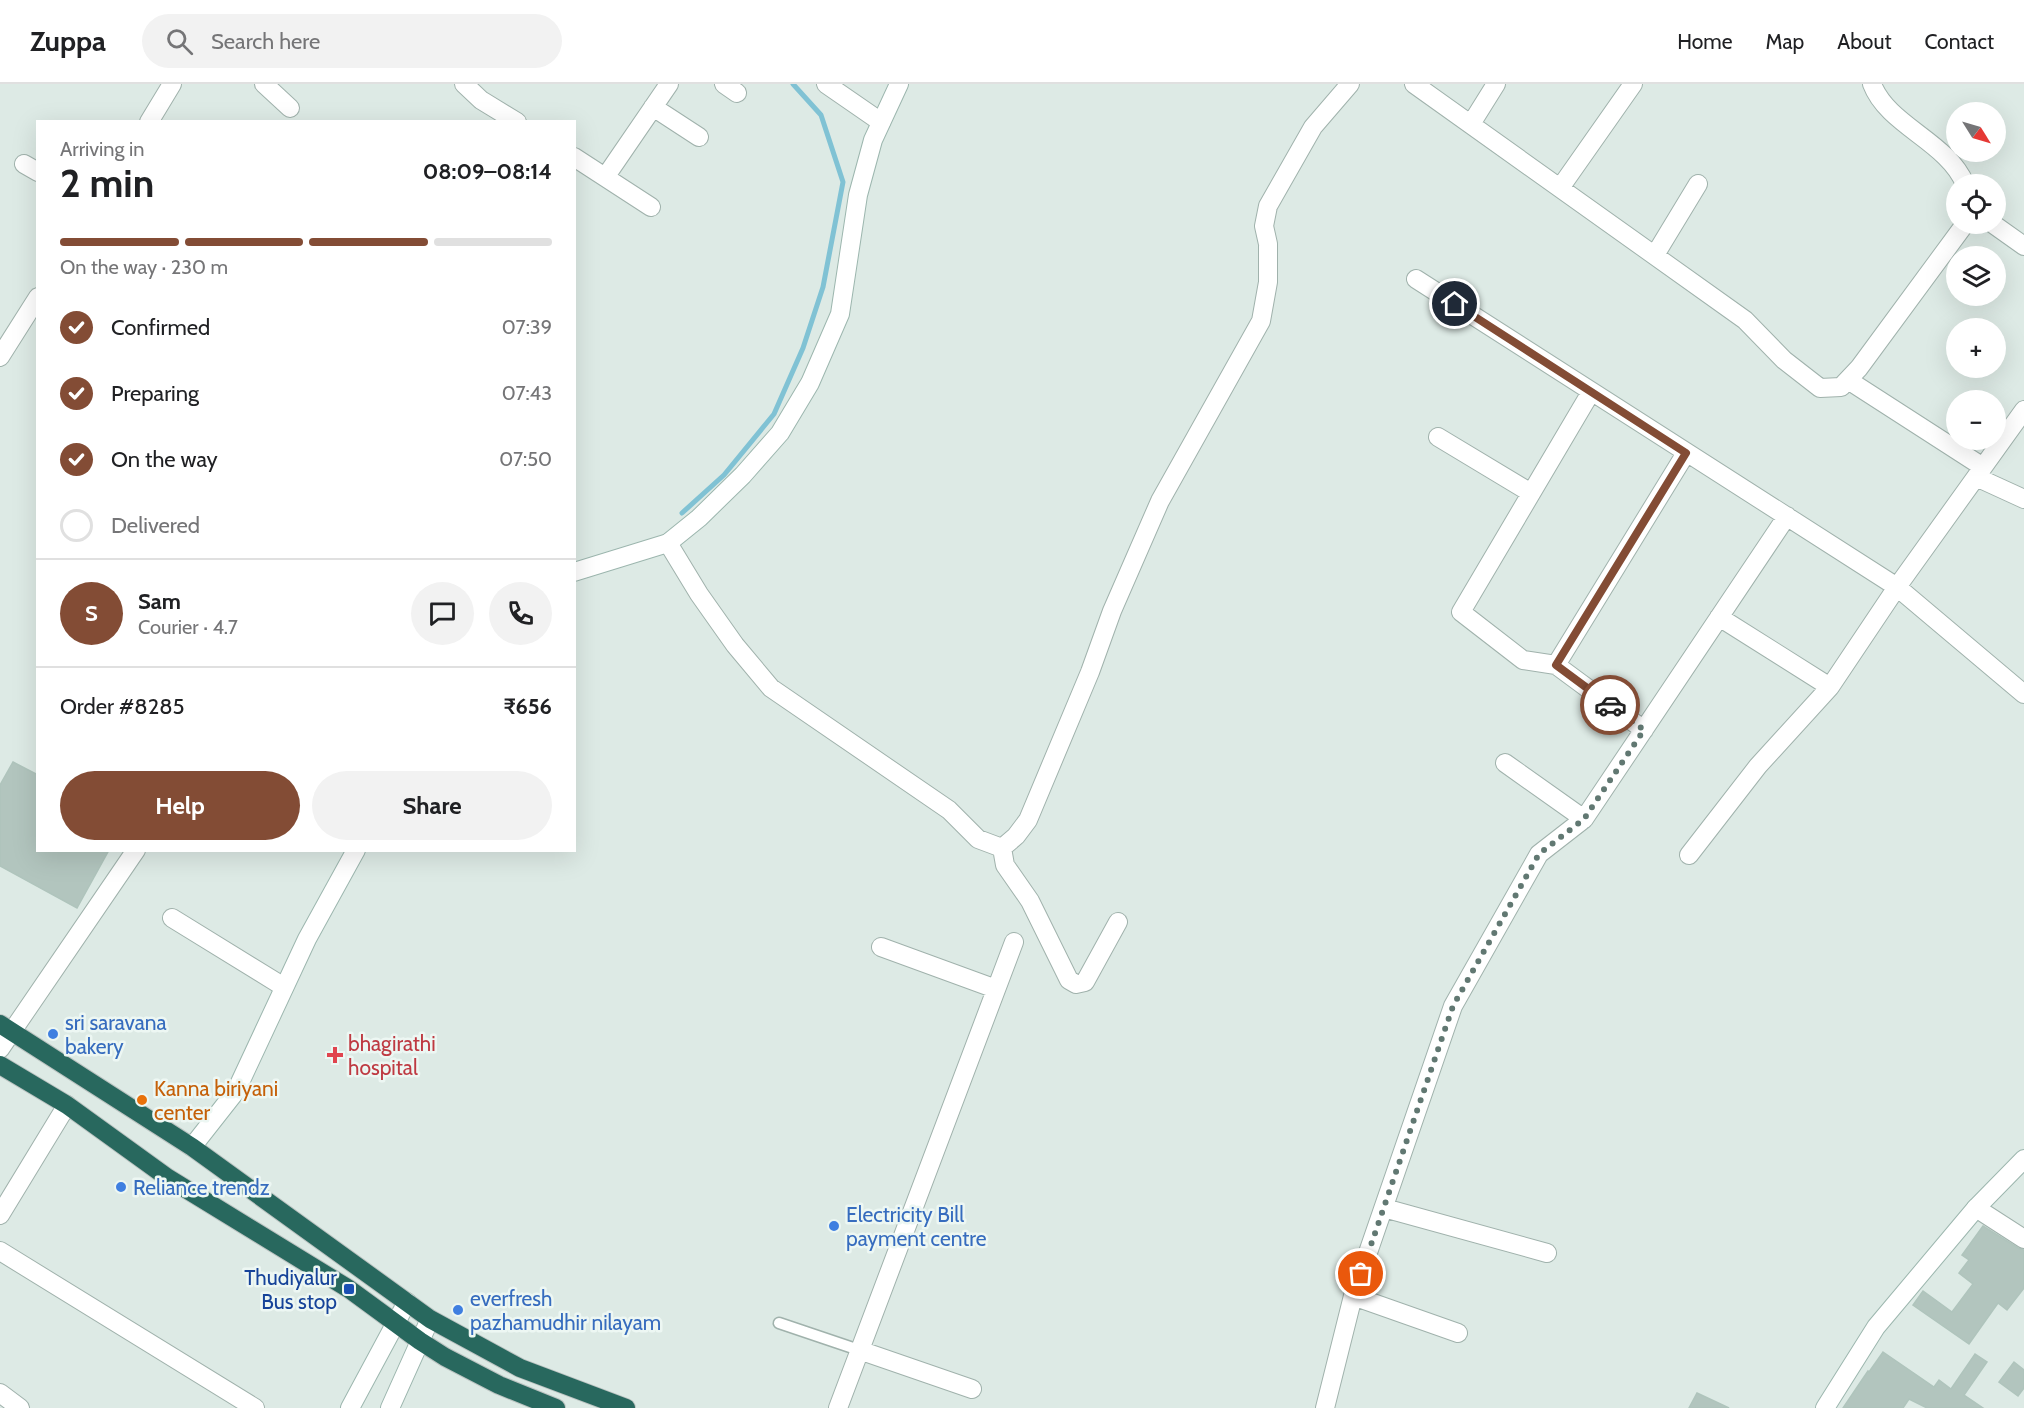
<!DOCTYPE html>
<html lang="en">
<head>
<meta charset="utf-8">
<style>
	body { margin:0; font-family:Cabin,sans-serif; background:#f2f2f2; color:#202124; height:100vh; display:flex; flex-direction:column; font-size:22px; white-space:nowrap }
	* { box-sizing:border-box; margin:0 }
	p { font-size:20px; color:#757577 }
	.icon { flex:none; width:33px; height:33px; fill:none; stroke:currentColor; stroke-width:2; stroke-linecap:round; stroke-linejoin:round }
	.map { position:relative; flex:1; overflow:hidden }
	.drawer { position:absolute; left:36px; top:36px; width:540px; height:732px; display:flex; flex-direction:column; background:#fff; border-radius:0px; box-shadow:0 6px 24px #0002 }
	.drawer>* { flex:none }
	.needle { width:39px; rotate:127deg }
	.tools { position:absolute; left:1946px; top:18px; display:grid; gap:12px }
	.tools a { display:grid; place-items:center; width:60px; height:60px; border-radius:50%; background:#fff; box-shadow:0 6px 24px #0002; font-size:30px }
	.pin { position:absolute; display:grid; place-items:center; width:51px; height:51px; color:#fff; margin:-26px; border:3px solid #fff; border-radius:50%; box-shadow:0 2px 6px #0007 }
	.courier { position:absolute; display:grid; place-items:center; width:60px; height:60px; margin:-30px; border:4px solid #834c35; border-radius:50%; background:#fff; color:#222; box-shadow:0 2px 8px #0007 }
	.overview em { font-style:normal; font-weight:800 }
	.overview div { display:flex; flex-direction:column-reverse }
	.overview { display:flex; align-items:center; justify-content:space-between; height:102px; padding:0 24px }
	h1 { font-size:39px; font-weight:800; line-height:45px }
	.bar { display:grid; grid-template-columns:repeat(4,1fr); gap:9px 6px; align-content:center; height:72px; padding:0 24px }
	.bar i { height:8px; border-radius:4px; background:#e0e0e0 }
	.bar .current { background:#834c35 }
	.bar p { grid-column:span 4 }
	.line { display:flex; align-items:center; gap:15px; padding:0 24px; border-top:2px solid #e0e0e0 }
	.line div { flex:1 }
	.round { display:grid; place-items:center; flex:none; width:63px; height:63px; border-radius:32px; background:#f2f2f2 }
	ol { padding:0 24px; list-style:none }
	li { display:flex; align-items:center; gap:18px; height:66px }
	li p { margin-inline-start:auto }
	li .icon { padding:6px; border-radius:50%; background:#834c35; color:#fff; stroke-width:4 }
	li:last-child { color:#757577 }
	li i { width:33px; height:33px; border:3px solid #e0e0e0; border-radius:50% }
	.primary-button { display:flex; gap:12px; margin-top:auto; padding:12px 24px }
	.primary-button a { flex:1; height:69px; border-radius:36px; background:#834c35; color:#fff; font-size:24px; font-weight:800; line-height:69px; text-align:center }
	.primary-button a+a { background:#f2f2f2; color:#202124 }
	header { display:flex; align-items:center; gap:36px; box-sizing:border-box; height:84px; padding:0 30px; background:#fff; border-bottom:2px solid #e0e0e0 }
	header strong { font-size:28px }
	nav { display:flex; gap:33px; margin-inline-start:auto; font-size:21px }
	.search { width:420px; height:54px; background:#f2f2f2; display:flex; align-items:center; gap:15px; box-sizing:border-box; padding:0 21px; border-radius:33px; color:#757577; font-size:22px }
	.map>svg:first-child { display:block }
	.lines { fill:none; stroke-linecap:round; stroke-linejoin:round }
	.stream { stroke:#80c2d4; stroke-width:5 }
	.building { fill:#b2c5be; stroke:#afc4bc; stroke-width:1.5 }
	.lane-casing { stroke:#a0b2ac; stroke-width:13 }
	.street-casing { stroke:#a0b2ac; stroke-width:20 }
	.secondary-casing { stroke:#9cb6ae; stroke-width:20 }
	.highway-casing { stroke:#bcc4c2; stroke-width:20 }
	.lane { stroke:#fff; stroke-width:10 }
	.street { stroke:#fff; stroke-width:18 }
	.secondary { stroke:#fff; stroke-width:18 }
	.highway { stroke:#28685e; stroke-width:18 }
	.done { stroke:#617872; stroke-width:6; stroke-dasharray:0 10.8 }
	.route { stroke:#834c35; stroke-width:8 }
	.shop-dot { fill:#3f7fe0; stroke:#edf7f3; stroke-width:2 }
	.health-dot { fill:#e0444e; stroke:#edf7f3; stroke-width:2 }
	.food-dot { fill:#e8710a; stroke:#edf7f3; stroke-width:2 }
	.transit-dot { fill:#1a4fb4; stroke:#edf7f3; stroke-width:2 }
	.labels { text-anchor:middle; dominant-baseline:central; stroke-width:5; stroke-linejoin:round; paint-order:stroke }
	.shop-label { font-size:21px; fill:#366cbe; stroke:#edf7f3; text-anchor:start }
	.health-label { font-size:21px; fill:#be3a42; stroke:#edf7f3; text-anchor:start }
	.food-label { font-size:21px; fill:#c56008; stroke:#edf7f3; text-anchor:start }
	.transit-label { font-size:21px; fill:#164399; stroke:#edf7f3; text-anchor:end }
</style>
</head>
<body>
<header>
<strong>Zuppa</strong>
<div class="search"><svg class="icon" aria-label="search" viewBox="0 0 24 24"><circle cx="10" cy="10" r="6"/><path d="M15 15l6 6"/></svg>Search here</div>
<nav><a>Home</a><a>Map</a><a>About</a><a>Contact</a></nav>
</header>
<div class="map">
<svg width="2024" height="1324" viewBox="0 0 2024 1324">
	<rect width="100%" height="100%" fill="#ddeae5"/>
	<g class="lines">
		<path class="stream" d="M682,429l42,-38 50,-61 29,-66 20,-61 20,-105 -22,-67 -28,-31"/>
	</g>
	<path class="building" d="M13,678l25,13v75h71l-32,58 -77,-42v-81z
		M1983,1142l35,22 6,2v38l-17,22 -9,-7 -29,41 -56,-39 10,-14 29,21 21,-28 -14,-11 10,-13 -7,-5z
		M1883,1268l51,35 5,-7 12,9 24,-35 12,8 -23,33 19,13h-56l-18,-9 -6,9h-60l25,-37 1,1z
		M2014,1278l10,8v18l-6,8 -19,-14z
		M1697,1309l32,15h-40z"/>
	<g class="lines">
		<defs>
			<path id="lane" d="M779,1239l80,27"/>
			<path id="street" d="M264,0l26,24
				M464,0l17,16 36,22
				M724,0l13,9
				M826,0l55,38
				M1414,0l331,236 39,40 36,28 21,-1 18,-19 106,-144
				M1872,0c16,42 75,57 93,100
				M653,23l46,30
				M149,38l23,-38
				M1471,40l25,-40
				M574,73l77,50
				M24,80l14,8
				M606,92l63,-92
				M1560,104l73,-104
				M1993,140l31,22
				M1655,171l43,-71
				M1416,195l481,308 127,107
				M0,273l38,-60
				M1848,296l135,87
				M1438,353l93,56
				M1976,393l48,22
				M668,459l31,51 36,51 36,43 178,122 29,29 24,9 14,-12 12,-16 62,-148 22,-61 48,-110 101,-180 7,-39v-38l-4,-18 4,-20 45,-79 37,-43
				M1719,533l111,70
				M1556,581l-33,-5 -62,-48 130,-220
				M1644,646l-88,-65 130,-212
				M1505,679l79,56 203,-303
				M1002,764l3,17 25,36 39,79 7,4 9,-2 33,-60
				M1689,771l69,-89 72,-79 67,-100 127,-177
				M172,834l112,69
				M881,863l115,42
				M0,965l136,-199
				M1384,1124l163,45
				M1976,1124l48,31
				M0,1131l67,-110
				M0,1167l255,157
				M1353,1212l105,37
				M859,1266l113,39
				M0,1309l20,15
				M838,1324l176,-466
				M1325,1324l28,-112 100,-290 86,-152 45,-35"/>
			<path id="secondary" d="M574,488l94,-29 31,-25 44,-43 37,-42 30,-50 30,-69 18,-119 15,-55 26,-56
				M192,1063l44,-56 71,-152 49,-89
				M350,1324l57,-106
				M390,1324l40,-89
				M1825,1324l51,-81 100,-119 48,-49"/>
			<path id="highway" d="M0,940l192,123 238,172 90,49 106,40
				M0,981l67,40 101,73 181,111 71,52 25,16 54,28 57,23"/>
		</defs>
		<use href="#lane" class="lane-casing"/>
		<use href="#street" class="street-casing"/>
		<use href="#secondary" class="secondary-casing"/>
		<use href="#highway" class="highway-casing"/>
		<use href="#lane" class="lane"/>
		<use href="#street" class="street"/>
		<use href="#secondary" class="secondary"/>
		<use href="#highway" class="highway"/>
	</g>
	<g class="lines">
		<path class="done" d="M1361,1190l92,-268 86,-152 45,-35 60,-89 -34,-25"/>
		<path class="route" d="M1455,220l231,149 -130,212 54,40"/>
	</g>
	<g class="shop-dot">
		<circle cx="53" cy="950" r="6"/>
		<circle cx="121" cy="1103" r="6"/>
		<circle cx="834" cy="1142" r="6"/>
		<circle cx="458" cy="1226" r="6"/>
	</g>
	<path class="health-dot" d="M332 962h6v6h6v6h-6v6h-6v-6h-6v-6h6z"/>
	<circle class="food-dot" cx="142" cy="1016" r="6"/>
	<rect class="transit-dot" x="343" y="1199" width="12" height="12" rx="3"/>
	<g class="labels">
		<g class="shop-label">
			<text x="65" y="938">sri saravana<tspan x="65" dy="24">bakery</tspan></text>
			<text x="133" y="1103">Reliance trendz</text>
			<text x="846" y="1130">Electricity Bill<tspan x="846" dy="24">payment centre</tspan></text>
			<text x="470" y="1214">everfresh<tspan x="470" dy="24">pazhamudhir nilayam</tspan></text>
		</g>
		<g class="health-label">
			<text x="348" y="959">bhagirathi<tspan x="348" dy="24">hospital</tspan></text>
		</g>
		<g class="food-label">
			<text x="154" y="1004">Kanna biriyani<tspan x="154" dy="24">center</tspan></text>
		</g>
		<g class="transit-label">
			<text x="337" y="1193">Thudiyalur<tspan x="337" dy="24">Bus stop</tspan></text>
		</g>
	</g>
</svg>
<div class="tools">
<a><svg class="needle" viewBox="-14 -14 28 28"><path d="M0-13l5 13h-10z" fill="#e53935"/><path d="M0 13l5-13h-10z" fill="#757577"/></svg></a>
<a><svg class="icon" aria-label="locate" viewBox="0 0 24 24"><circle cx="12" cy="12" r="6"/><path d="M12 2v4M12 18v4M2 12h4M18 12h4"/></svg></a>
<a><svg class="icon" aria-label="layers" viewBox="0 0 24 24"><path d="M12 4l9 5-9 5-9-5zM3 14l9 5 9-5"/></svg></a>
<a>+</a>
<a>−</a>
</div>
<div class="pin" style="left:1361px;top:1190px;background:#ea580c"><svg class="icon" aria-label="bag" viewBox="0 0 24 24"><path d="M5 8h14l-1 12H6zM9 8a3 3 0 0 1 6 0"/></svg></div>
<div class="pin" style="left:1455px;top:220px;background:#1f2937"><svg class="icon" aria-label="home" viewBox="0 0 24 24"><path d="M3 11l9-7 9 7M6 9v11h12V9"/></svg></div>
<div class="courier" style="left:1610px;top:621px"><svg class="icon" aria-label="car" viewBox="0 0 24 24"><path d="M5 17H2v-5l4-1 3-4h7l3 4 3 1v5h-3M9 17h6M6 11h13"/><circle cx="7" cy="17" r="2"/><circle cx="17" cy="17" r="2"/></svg></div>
<section class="drawer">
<div class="overview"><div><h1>2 min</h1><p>Arriving in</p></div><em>08:09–08:14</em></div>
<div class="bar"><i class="current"></i><i class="current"></i><i class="current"></i><i></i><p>On the way · 230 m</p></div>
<ol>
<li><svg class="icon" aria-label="check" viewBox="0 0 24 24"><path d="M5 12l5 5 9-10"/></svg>Confirmed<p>07:39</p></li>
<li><svg class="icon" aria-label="check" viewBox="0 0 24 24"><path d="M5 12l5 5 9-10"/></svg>Preparing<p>07:43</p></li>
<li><svg class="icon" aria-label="check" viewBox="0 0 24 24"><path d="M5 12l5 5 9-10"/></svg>On the way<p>07:50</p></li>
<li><i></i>Delivered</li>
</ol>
<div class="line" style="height:108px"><b class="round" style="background:#834c35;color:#fff">S</b><div><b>Sam</b><p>Courier · 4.7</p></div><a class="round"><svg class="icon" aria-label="chat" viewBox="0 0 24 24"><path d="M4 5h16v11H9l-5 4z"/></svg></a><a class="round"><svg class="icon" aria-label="phone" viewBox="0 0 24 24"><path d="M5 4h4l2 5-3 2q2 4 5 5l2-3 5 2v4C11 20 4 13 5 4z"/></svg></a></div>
<div class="line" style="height:78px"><div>Order #8285</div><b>₹656</b></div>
<div class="primary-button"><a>Help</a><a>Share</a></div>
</section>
</div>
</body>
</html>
